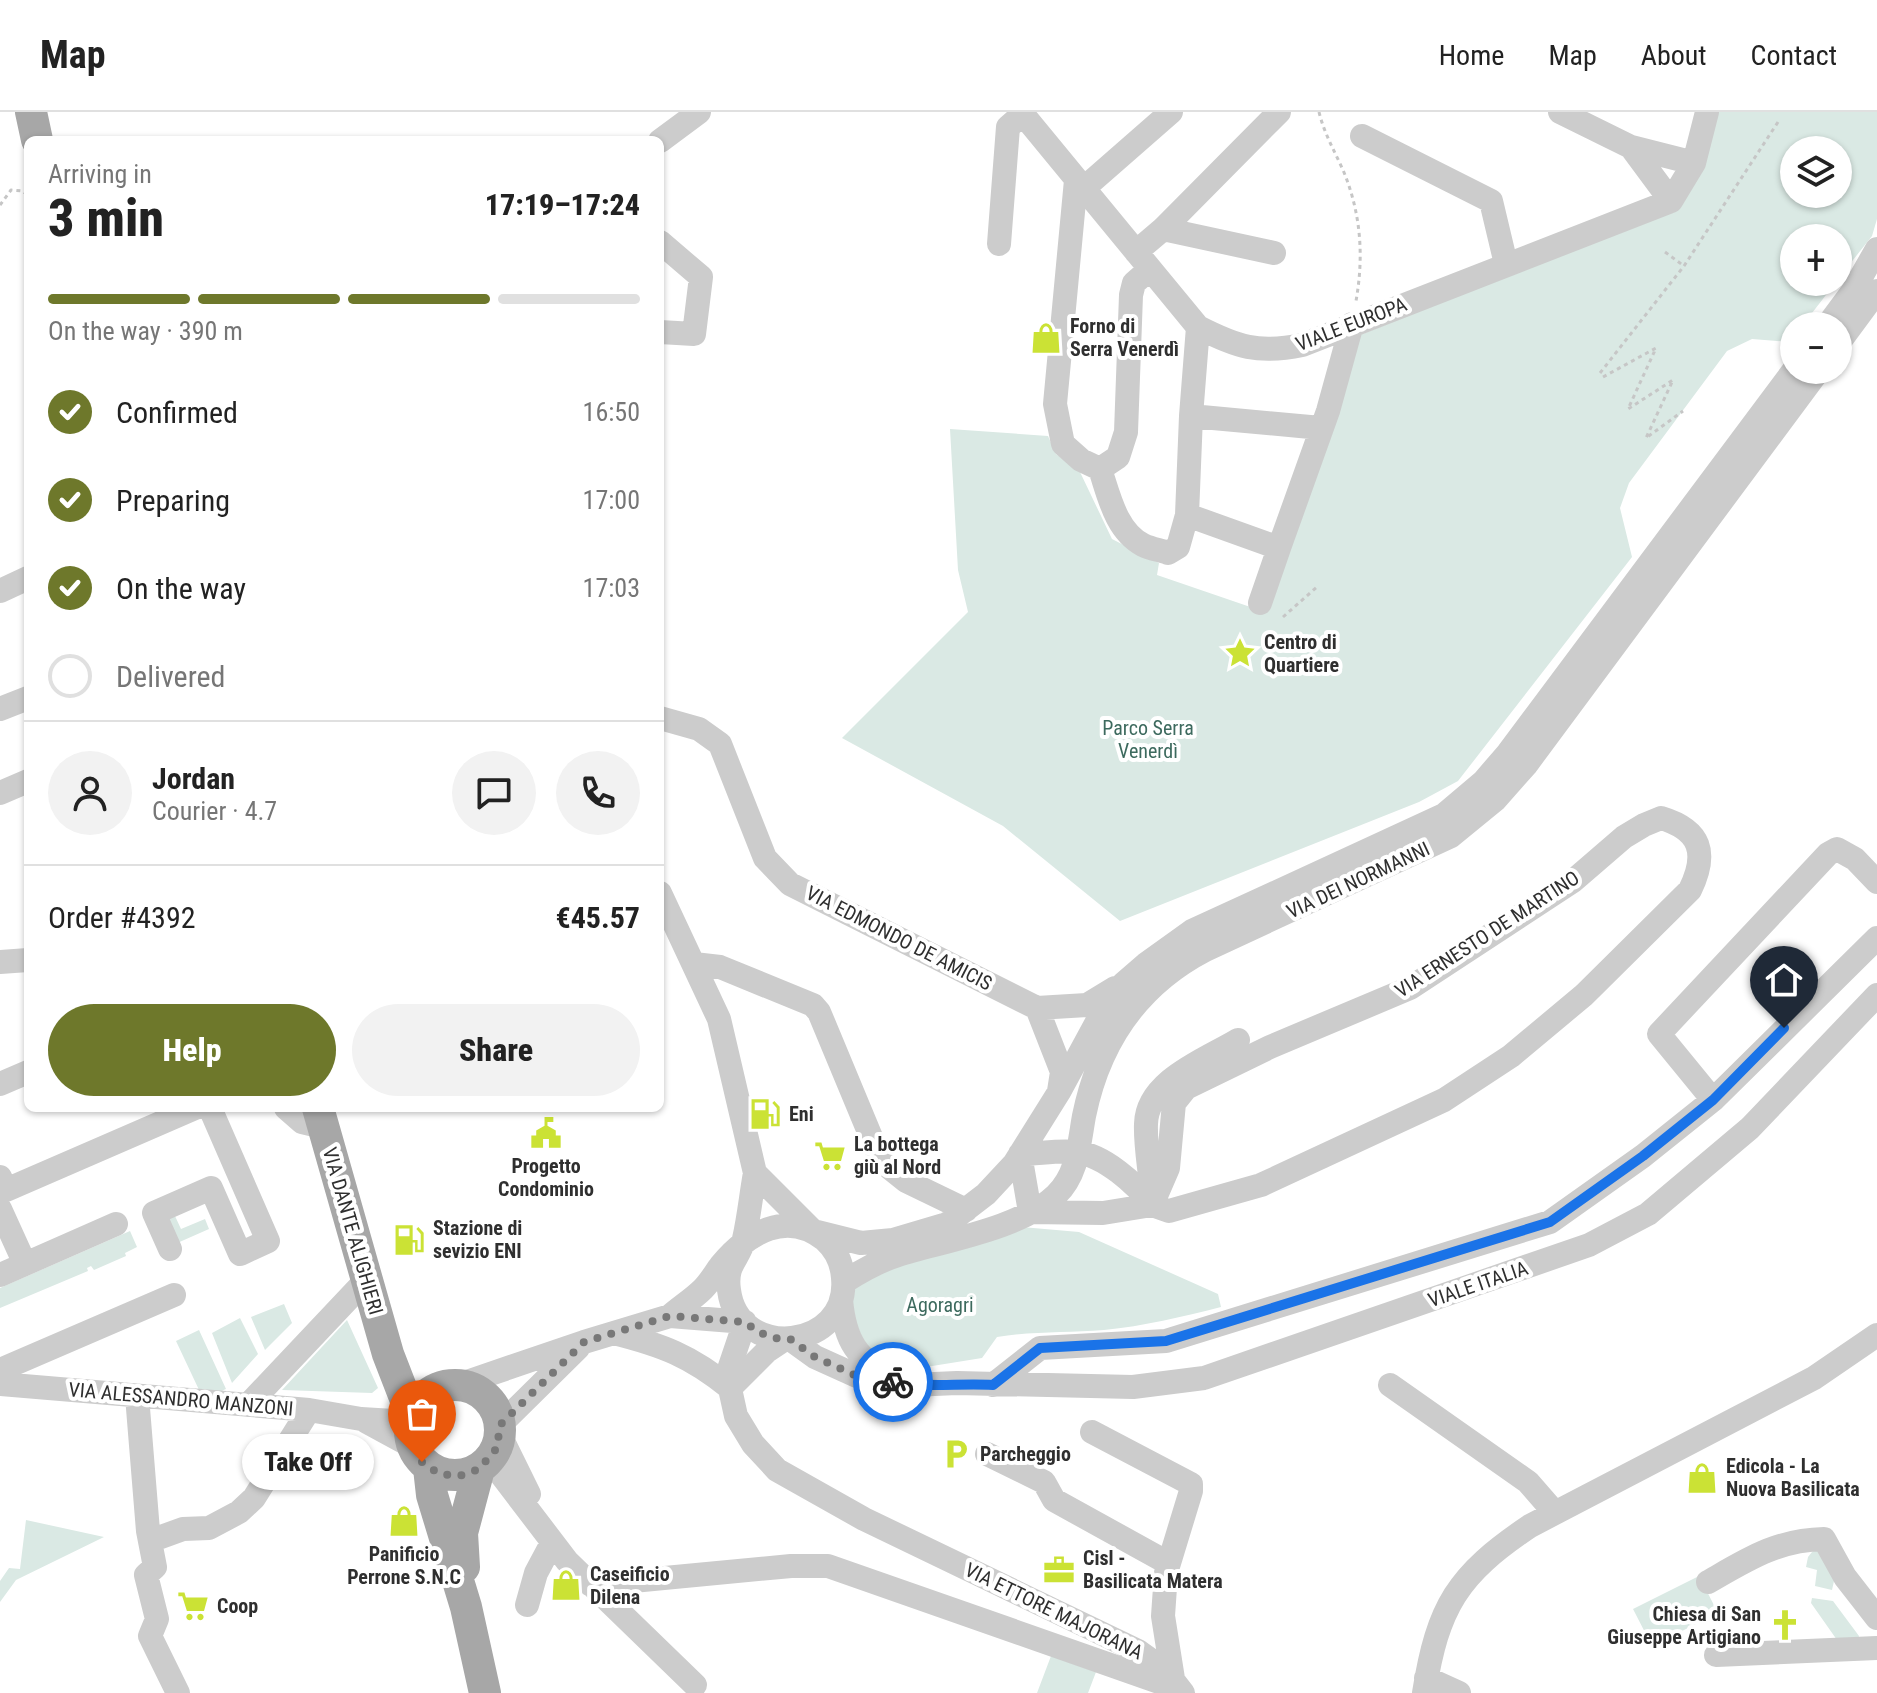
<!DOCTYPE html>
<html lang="en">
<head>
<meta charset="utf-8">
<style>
	body { margin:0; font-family:"Roboto Condensed",sans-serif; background:#f2f2f2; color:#222; height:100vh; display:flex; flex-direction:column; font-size:30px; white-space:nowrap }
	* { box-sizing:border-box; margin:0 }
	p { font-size:26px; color:#767676 }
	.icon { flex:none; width:44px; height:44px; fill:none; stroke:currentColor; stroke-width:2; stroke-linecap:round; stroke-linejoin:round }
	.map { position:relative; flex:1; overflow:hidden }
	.side { position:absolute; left:24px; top:24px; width:640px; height:976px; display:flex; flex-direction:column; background:#fff; border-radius:12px; box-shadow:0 2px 6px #0004 }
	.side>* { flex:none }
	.fabs { position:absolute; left:1780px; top:24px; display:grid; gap:16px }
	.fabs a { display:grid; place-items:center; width:72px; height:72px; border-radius:50%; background:#fff; box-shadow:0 2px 6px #0004; font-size:40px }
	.pin { position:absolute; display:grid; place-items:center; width:68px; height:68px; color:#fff; margin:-82px -34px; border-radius:50% 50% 50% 0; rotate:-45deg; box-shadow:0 0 8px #0007 }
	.pin .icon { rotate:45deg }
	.courier { position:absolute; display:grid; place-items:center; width:80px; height:80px; margin:-40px; border:6px solid #1a73e8; border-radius:50%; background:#fff; color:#222; box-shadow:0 2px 10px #0007 }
	.bubble { position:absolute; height:56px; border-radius:28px; background:#fff; box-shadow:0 2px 6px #0004; font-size:26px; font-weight:800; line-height:56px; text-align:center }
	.headline em { font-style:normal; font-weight:800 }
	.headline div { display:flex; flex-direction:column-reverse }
	.headline { display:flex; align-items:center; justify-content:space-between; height:136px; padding:0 24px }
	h1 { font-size:52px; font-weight:800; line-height:60px }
	.bar { display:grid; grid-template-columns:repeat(4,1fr); gap:12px 8px; align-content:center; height:96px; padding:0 24px }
	.bar i { height:10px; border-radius:6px; background:#e0e0e0 }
	.bar .current { background:#6e782b }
	.bar p { grid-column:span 4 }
	.line { display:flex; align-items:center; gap:20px; padding:0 24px; border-top:2px solid #e0e0e0 }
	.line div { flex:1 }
	.round { display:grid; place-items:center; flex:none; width:84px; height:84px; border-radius:42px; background:#f2f2f2 }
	ol { padding:0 24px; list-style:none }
	li { display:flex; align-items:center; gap:24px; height:88px }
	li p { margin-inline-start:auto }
	li .icon { padding:8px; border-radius:50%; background:#6e782b; color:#fff; stroke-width:4 }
	li:last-child { color:#767676 }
	li i { width:44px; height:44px; border:4px solid #e0e0e0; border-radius:50% }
	.button { display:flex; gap:16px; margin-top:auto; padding:16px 24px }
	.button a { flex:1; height:92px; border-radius:48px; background:#6e782b; color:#fff; font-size:32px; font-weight:800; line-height:92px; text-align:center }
	.button a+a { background:#f2f2f2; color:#222 }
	header { display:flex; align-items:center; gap:48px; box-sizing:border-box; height:112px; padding:0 40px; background:#fff; border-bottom:2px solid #e0e0e0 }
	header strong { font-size:38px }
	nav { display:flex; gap:44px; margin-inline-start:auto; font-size:28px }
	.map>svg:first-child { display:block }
	.green { fill:#dae9e4; fill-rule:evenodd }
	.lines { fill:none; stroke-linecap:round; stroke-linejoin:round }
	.path { stroke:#c6c6c6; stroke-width:3; stroke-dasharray:4 4; stroke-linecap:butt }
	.minor { stroke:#ccc; stroke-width:24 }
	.major { stroke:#a7a7a7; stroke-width:32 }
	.done { stroke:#787878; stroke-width:8; stroke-dasharray:0 14.4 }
	.route { stroke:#1a73e8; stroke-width:10 }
	.labels { text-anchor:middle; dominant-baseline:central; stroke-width:8; stroke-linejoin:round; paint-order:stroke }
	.street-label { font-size:20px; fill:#2f2f2f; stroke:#fff }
	.poi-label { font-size:20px; font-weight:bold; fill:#2f2f2f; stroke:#fff; text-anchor:start }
	.park-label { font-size:20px; fill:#3d6a5e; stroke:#fff }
</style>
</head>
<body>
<header>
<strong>Map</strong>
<nav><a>Home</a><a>Map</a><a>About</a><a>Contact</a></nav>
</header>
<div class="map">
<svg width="1877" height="1581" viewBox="0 0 1877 1581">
	<rect width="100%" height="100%" fill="#fff"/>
	<path class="green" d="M1716,0h161v107l-5,17 -34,43v-41h-44v44h42l-34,44h-8v10l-4,6 -38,-3 -25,12 -98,132 -9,25 12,49 -174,224 -39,21 -299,119 -117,-95 -161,-88 126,-126 -10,-42 -8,-141 98,7 8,18 24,18 32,67 47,24 -2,12 108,37 95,-277 317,-127zM1794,38h44v44h-44z
		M175,1104l6,13 24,-10 4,10 -34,15 -10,-27z
		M998,1113l81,7 139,62 3,13c-39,10 -77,19 -117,23 -36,3 -71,1 -107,7l-15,21 -56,9 -51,2 -32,-78 1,-9z
		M130,1119l7,16 -12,6 1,3 -32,14 -3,-4 -4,2 1,3 -88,37v-20z
		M284,1192l8,19 -27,27 -14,-33z
		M240,1206l18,36 -26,29 -20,-50z
		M347,1208l31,68 -6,5 -90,-3z
		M199,1218l27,59 -7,3h-19l-24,-51z
		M26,1408l78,17 -88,43 -16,22v-21l9,-13 11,1z
		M1816,1435l20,25 -4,18 -17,-4 2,-16 -11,-3 2,-10z
		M1699,1464l19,37 -66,33 -19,-37z
		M1812,1486l21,3 26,35 -1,4h-21l-26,-37z
		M1051,1544l45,16 -8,21h-51z"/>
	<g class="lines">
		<path class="path" d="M1319,0c5,21 15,38 24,58 18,43 21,86 13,131
			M0,93l11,-15 11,1 6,4
			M1665,140l19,14
			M1600,261l84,-107 94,-144
			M1603,265l53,-29 -28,61 45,-29 -27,58 37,-27
			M1283,505l35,-31"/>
		<path class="minor" d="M1021,0l177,215c39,20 60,27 104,18l369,-144 23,-38 13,-51
			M1560,0l71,35
			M1362,24l129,65 15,63
			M660,29l39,-29
			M1076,68l-21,224 8,40 18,16 19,9
			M1083,77l88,-77
			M1671,89l-40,-54 63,16
			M1163,117l111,24
			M660,130l41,35 -7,57 -34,-2
			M999,132l9,-117 15,-13
			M1136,140l27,-23 116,-117
			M1827,214l26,-35 24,-42
			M1838,232l39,-53
			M1191,304l130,12
			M1100,357c9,27 16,62 43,76 8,4 17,5 25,8l10,-6 9,-32 4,-99 7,-89
			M1100,357l18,-12 8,-25 5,-137 3,-12 16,-14
			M1187,403l92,33 49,-137 24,-87
			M0,479l28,-13
			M1260,491l19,-55
			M0,597l28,-11
			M660,606l39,11 21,15 45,114 25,26 247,124
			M0,681l28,-12
			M660,781l59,126 36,154 58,58 48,12 32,-3 54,-16 39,-30 28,-30 45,-72 46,-85 19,-24 22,-19 46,-33 252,-116 39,-33 25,-29 286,-383
			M0,850l28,-2
			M694,852l26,3 93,38 6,7 62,149 25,20 60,29
			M0,972l28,-12
			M1059,979l3,-19 -25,-64 50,-3 28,-17
			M1713,988l-54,-66 169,-180 9,-5 18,10 22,23
			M286,996l16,14 21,5
			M1020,1042c18,0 38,-4 56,-2 28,3 60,32 76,53
			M1020,1042l10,58
			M0,1065l6,13 189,-82
			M1152,1087c-1,-25 -7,-51 -6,-75 1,-44 61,-65 92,-84
			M0,1097l25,55
			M1030,1100l73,1 49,-8 17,6 92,-26 183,-85 67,-44 73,-61 106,-105c18,-37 11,-60 -29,-72l-17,7 -20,12 -51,44 -163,107 -140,59 -84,41 -12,15 -6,65 -16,37
			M170,1137l-16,-36 57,-25 29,66 28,-13 -58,-133
			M0,1163l116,-51
			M844,1170c17,-11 35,-21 54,-27 45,-14 124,-27 158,-60 22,-21 23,-52 28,-79 15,-74 54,-131 121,-166l246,-114 44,-36 31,-35 293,-395
			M841,1188c4,42 16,58 51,79
			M670,1204c10,-9 23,-17 33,-27 7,-7 12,-16 18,-24 27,-32 66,-56 104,-25 11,10 17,23 18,38 7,72 -105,84 -114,12 -4,-27 11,-31 15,-51 5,-22 7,-44 11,-66
			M614,1221c48,12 77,23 116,55
			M790,1227l25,18 42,19 55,9 45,-2 176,4 71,-9 385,-133 59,-31 102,-86 127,-133
			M0,1258l174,-75
			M0,1272l309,26 52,9 49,3
			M458,1273l126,-43 86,-26 75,6 -18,53 9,41 17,28 24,26 87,49 274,132 28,20 17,22
			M993,1273l47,-37 126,-7 384,-119 93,-66 70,-56 164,-162
			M1390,1273l138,97 27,31
			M730,1276l37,-37 18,-12
			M137,1284l11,135 7,36 -9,8 11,44 -7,17 28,57
			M248,1293l119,-126
			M367,1310l46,25
			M500,1313l78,-77
			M1092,1320l99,52v7l-25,82 -3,43 10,63
			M500,1323l29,59
			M987,1342l57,28 10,18 114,63
			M490,1348l77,101 128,124
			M150,1429l33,-12 26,-1 30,-16 15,-14 55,-88
			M1708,1470c40,-23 69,-42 116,-43l21,38 32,41
			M591,1473l200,-19h37l351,123
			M527,1493l9,-32 16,-30
			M1716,1543l161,-7
			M1426,1566l33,15
			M1424,1581c14,-87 33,-118 106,-167l284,-148 63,-43"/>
		<path class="major" d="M31,0l6,28
			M318,996l70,246 24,62
			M410 1318a45 45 0 1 1 90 0a45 45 0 1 1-90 0Z
			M429,1356l3,27 34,112 19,86
			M464,1455l-2,-34 17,-64"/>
	</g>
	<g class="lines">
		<path class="done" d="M422,1350l16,11 11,2 10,1 20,-7 18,-21 3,-23 84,-83 86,-26 75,6 13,10 16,6 16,1 25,18 42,19 36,6"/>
		<path class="route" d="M893,1270c33,6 67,1 100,3l47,-37 126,-7 384,-119 93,-66 70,-56 71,-72"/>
	</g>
	<defs>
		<symbol id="shop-bare" viewBox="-9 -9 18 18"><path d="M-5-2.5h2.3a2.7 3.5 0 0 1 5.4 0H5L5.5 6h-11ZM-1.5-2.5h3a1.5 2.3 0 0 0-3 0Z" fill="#cbe235" stroke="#fff" stroke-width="2.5" paint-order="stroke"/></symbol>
		<symbol id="sight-bare" viewBox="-9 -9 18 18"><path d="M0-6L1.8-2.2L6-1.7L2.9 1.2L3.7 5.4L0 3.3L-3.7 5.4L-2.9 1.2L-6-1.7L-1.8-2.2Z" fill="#cbe235" stroke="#fff" stroke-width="2.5" paint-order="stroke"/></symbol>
		<symbol id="fuel-bare" viewBox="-9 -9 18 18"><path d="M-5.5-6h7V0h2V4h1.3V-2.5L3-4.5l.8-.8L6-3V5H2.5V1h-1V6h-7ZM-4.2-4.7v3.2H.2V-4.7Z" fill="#cbe235" stroke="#fff" stroke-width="2.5" paint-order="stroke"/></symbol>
		<symbol id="civic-bare" viewBox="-9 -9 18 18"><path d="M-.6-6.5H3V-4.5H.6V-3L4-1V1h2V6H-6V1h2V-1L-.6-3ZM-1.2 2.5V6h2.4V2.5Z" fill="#cbe235" stroke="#fff" stroke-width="2.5" paint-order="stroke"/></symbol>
		<symbol id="supermarket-bare" viewBox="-9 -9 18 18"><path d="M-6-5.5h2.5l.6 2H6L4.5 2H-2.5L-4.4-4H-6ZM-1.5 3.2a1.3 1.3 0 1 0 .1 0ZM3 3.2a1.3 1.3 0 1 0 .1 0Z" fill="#cbe235" stroke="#fff" stroke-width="2.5" paint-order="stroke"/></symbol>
		<symbol id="parking-bare" viewBox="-9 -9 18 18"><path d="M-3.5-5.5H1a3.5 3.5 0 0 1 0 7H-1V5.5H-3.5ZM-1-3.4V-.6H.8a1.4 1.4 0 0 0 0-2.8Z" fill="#cbe235" stroke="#fff" stroke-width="2.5" paint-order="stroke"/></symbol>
		<symbol id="office-bare" viewBox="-9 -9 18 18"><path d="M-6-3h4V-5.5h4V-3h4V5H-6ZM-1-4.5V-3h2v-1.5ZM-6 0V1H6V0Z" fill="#cbe235" stroke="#fff" stroke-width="2.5" paint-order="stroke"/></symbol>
		<symbol id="church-bare" viewBox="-9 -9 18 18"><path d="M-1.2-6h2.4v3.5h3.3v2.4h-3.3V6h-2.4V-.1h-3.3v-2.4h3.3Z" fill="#cbe235" stroke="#fff" stroke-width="2.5" paint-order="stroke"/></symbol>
	</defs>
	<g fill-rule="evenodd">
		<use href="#shop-bare" x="1024" y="204" width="44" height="44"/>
		<use href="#sight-bare" x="1218" y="519" width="44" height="44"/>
		<use href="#fuel-bare" x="743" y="980" width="44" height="44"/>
		<use href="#civic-bare" x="524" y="999" width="44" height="44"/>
		<use href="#supermarket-bare" x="808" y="1022" width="44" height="44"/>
		<use href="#fuel-bare" x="387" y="1106" width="44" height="44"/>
		<use href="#parking-bare" x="934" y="1320" width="44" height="44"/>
		<use href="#shop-bare" x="1680" y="1344" width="44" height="44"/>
		<use href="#shop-bare" x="382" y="1387" width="44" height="44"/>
		<use href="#office-bare" x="1037" y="1436" width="44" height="44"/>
		<use href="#shop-bare" x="544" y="1451" width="44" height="44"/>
		<use href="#supermarket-bare" x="171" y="1472" width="44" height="44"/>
		<use href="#church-bare" x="1763" y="1491" width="44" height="44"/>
	</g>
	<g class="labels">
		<g class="street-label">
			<text transform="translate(1351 212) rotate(-21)">VIALE EUROPA</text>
			<text transform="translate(1358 768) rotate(-25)">VIA DEI NORMANNI</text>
			<text transform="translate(1487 822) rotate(-33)">VIA ERNESTO DE MARTINO</text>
			<text transform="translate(899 826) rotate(27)">VIA EDMONDO DE AMICIS</text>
			<text transform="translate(353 1119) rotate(74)">VIA DANTE ALIGHIERI</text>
			<text transform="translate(1478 1172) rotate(-19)">VIALE ITALIA</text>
			<text transform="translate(181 1287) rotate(5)">VIA ALESSANDRO MANZONI</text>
			<text transform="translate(1054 1499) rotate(26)">VIA ETTORE MAJORANA</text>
		</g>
		<g class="poi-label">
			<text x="1070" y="214">Forno di<tspan x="1070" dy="23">Serra Venerdì</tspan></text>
			<text x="1264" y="530">Centro di<tspan x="1264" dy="23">Quartiere</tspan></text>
			<text x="789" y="1002">Eni</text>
			<text x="854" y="1032">La bottega<tspan x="854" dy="23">giù al Nord</tspan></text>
			<text x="546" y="1054" text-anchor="middle">Progetto<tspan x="546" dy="23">Condominio</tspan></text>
			<text x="433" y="1116">Stazione di<tspan x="433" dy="23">sevizio ENI</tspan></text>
			<text x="980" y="1342">Parcheggio</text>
			<text x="1726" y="1354">Edicola - La<tspan x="1726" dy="23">Nuova Basilicata</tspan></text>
			<text x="404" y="1442" text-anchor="middle">Panificio<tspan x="404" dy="23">Perrone S.N.C</tspan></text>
			<text x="1083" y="1446">Cisl -<tspan x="1083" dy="23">Basilicata Matera</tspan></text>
			<text x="590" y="1462">Caseificio<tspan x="590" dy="23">Dilena</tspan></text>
			<text x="217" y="1494">Coop</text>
			<text x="1761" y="1502" text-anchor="end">Chiesa di San<tspan x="1761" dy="23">Giuseppe Artigiano</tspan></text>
		</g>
		<g class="park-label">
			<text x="1148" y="616">Parco Serra<tspan x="1148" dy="23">Venerdì</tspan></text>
			<text x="940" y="1193">Agoragri</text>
		</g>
	</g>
</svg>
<div class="fabs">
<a><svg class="icon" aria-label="layers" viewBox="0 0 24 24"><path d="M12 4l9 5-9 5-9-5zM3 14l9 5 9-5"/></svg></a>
<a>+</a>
<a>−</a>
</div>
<div class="pin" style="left:422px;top:1350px;background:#ea580c"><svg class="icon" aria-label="bag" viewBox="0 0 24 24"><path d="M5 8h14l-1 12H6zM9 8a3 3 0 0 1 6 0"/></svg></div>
<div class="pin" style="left:1784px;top:916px;background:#1f2937"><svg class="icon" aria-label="home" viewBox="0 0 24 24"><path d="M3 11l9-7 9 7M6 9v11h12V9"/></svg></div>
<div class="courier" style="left:893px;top:1270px"><svg class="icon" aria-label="bike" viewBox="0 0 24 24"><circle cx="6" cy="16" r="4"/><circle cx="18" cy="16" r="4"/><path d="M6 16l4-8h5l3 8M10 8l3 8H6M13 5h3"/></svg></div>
<div class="bubble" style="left:242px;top:1322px;width:132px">Take Off</div>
<section class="side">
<div class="headline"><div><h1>3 min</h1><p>Arriving in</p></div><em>17:19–17:24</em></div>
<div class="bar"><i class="current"></i><i class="current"></i><i class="current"></i><i></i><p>On the way · 390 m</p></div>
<ol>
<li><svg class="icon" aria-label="check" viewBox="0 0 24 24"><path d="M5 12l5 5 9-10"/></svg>Confirmed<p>16:50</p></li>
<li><svg class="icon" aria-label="check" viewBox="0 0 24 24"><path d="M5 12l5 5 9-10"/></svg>Preparing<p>17:00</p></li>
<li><svg class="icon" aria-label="check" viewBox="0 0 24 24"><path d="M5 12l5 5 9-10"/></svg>On the way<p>17:03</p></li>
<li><i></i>Delivered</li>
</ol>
<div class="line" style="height:144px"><a class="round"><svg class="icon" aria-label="person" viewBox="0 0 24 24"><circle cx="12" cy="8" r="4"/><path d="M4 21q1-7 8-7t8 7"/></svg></a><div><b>Jordan</b><p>Courier · 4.7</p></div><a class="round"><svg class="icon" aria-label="chat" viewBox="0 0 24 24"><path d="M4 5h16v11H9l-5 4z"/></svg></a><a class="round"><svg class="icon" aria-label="phone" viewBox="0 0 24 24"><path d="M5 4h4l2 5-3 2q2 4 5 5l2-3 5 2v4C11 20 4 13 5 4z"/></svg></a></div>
<div class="line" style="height:104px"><div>Order #4392</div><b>€45.57</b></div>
<div class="button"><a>Help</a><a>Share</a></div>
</section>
</div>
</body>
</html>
